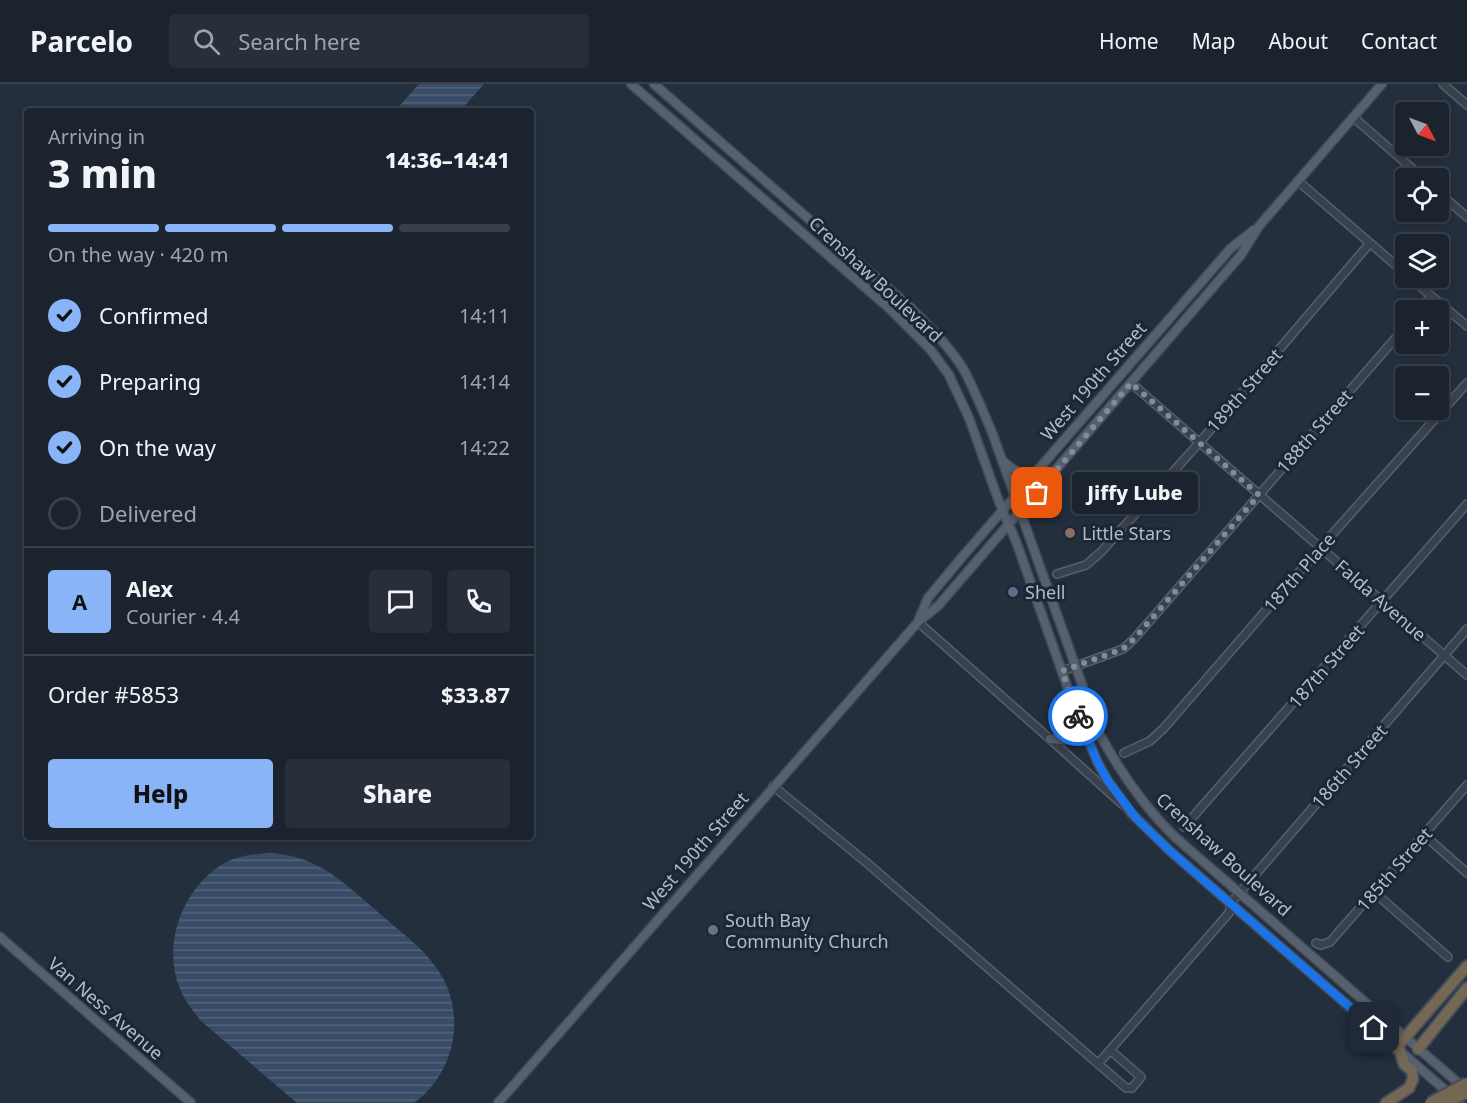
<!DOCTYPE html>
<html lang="en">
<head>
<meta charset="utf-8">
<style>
	body { margin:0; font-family:"Noto Sans",sans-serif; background:#282f3a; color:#f1f3f6; height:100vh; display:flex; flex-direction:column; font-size:22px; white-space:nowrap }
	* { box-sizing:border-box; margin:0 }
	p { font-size:20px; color:#a0a4aa }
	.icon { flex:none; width:33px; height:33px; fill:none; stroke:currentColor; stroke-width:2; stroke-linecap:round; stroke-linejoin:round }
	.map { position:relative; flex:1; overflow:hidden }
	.sheet { position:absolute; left:24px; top:24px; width:510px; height:732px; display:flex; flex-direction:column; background:#1b232e; border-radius:6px; box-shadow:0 3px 9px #0003,0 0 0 2px #39404a }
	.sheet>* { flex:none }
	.needle { width:39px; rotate:131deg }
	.tools { position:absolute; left:1395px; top:18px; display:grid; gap:12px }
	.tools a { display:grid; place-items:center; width:54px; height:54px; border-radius:6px; background:#1b232e; box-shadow:0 3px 9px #0003,0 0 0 2px #39404a; font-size:30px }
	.pin { position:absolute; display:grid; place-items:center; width:51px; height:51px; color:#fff; margin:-26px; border-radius:12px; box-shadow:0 3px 9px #0006 }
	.courier { position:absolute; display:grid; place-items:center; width:60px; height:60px; margin:-30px; border:4px solid #1a73e8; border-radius:50%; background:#fff; color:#222; box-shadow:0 2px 8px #0007 }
	.bubble { position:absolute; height:42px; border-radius:6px; background:#1b232e; box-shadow:0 3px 9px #0003,0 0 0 2px #39404a; font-size:20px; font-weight:800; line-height:42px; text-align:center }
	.summary em { font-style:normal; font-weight:800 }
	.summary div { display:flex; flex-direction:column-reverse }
	.summary { display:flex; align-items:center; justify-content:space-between; height:102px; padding:0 24px }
	h1 { font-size:39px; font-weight:800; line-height:45px }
	.bar { display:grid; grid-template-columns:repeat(4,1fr); gap:9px 6px; align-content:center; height:72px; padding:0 24px }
	.bar i { height:8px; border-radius:4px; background:#39404a }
	.bar .current { background:#8ab4f8 }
	.bar p { grid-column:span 4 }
	.line { display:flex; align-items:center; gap:15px; padding:0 24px; border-top:2px solid #39404a }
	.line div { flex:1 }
	.round { display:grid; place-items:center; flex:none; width:63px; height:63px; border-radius:6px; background:#282f3a }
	ol { padding:0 24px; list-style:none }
	li { display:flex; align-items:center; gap:18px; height:66px }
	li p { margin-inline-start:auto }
	li .icon { padding:6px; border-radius:50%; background:#8ab4f8; color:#111; stroke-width:4 }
	li:last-child { color:#a0a4aa }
	li i { width:33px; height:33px; border:3px solid #39404a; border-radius:50% }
	.primary-button { display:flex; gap:12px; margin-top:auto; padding:12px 24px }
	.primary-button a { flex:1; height:69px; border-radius:6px; background:#8ab4f8; color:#111; font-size:24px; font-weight:800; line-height:69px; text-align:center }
	.primary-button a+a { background:#282f3a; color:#f1f3f6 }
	header { display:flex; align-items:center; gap:36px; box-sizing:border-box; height:84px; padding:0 30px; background:#1b232e; border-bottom:2px solid #39404a }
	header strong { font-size:28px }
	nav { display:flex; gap:33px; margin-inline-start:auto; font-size:21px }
	.search { width:420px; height:54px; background:#282f3a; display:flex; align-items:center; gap:15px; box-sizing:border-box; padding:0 21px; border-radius:6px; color:#a0a4aa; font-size:22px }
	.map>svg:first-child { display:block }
	.water { fill:url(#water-rules) }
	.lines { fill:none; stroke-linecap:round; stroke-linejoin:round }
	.minor-casing { stroke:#565f6c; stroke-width:10 }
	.major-casing { stroke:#414a57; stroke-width:11 }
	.highway-casing { stroke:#434c59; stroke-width:14 }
	.minor { stroke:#38414e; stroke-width:7 }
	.major { stroke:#56606e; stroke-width:8 }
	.highway { stroke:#746855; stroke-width:10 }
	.highway-bridge-casing { stroke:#434c59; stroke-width:14; stroke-linecap:butt }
	.highway-bridge { stroke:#746855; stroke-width:10 }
	.done { stroke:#828b98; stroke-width:6; stroke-dasharray:0 10.8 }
	.route { stroke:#1a73e8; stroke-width:8 }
	.education-dot { fill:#8d6e63; stroke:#1d2633; stroke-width:2 }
	.service-dot { fill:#5c6f8a; stroke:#1d2633; stroke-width:2 }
	.worship-dot { fill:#6b7280; stroke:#1d2633; stroke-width:2 }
	.labels { text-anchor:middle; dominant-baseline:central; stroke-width:6; stroke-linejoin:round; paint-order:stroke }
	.street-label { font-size:18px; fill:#b4bcc9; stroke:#1d2633 }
	.poi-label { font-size:18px; fill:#b4bcc9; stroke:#1d2633; text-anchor:start }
</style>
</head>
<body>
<header>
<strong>Parcelo</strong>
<div class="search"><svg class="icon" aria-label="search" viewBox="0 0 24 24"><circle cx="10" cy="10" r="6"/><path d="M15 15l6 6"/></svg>Search here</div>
<nav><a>Home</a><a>Map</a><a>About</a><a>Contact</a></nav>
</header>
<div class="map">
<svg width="1467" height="1019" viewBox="0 0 1467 1019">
	<defs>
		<pattern id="water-rules" width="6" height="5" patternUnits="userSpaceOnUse" patternTransform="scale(1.5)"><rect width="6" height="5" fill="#394c67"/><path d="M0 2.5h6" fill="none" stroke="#53647b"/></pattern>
	</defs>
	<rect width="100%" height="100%" fill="#242f3e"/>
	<path class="water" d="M419,0h65l-24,27h-65z
		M270,769c49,3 73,29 109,60 19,17 41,32 56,53 33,43 22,106 -21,137h-117l-97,-83c-7,-10 -16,-20 -20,-31 -20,-48 6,-110 53,-130 12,-4 25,-5 37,-6z"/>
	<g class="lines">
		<defs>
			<path id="minor" d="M1443,0l24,21
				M1353,33l70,61
				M1298,97l108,93
				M1438,108l29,25
				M1410,194l57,48
				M1419,226l12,-14
				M1131,299l336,292
				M1057,490l29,-9 15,-13 98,-109 171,-200
				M918,538l132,117 72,65
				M1062,587l61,-22 11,-10 272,-313
				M1124,669l26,-12 14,-13 156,-180 147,-165
				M773,702l94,77 259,225h6l9,-11 -31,-27
				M1184,743l283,-323
				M1424,751l43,38
				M1374,808l74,65
				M1316,859l5,2 9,-3 137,-157
				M1098,980l131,-151 2,-10 17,-20 219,-254"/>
			<path id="major" d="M631,0l259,225 40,40 19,26 20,43 29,81 19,45 61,173 20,46 10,18 23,32 39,38 290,252
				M654,0l258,225c18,19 38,38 52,61 11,21 20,43 29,65l107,300c21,38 44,72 75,102l289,251
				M1003,377c11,10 18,15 33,11
				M919,535l9,-21 35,-42 268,-308 23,-18
				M1050,655l12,1 38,-5
				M0,853l191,166
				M498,1019l420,-481 20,-16 303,-351 18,-29 123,-142"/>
			<path id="highway" d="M1396,964l71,-82
				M1418,965l49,-61
				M1386,1019l23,-15 4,-9 -1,-8 -8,-7 -4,-13"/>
		</defs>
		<use href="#minor" class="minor-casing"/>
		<use href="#major" class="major-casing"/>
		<use href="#highway" class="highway-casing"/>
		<use href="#minor" class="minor"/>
		<use href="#major" class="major"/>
		<use href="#highway" class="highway"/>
		<defs>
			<path id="highway-bridge" d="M1430,1019l37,-20
				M1447,1019l20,-11"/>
		</defs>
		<use href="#highway-bridge" class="highway-bridge-casing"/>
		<use href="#highway-bridge" class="highway-bridge"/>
	</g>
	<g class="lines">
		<path class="done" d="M1037,409l94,-110 128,112 -125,144 -11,10 -61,22 16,45"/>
		<path class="route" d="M1078,632l20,47 10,18 29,38 33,32 204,177"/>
	</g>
	<circle class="education-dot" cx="1070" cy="449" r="6"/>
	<circle class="service-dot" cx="1013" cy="508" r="6"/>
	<circle class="worship-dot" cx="713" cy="846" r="6"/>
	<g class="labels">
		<g class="street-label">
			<text transform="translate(876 195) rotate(43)">Crenshaw Boulevard</text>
			<text transform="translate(1093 297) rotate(-49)">West 190th Street</text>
			<text transform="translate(1244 306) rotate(-49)">189th Street</text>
			<text transform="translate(1314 347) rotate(-49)">188th Street</text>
			<text transform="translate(1299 488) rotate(-49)">187th Place</text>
			<text transform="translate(1381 516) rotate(41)">Falda Avenue</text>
			<text transform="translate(1326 582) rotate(-49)">187th Street</text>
			<text transform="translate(1349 682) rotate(-49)">186th Street</text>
			<text transform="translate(695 767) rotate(-49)">West 190th Street</text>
			<text transform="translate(1224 770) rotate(42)">Crenshaw Boulevard</text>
			<text transform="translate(1394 785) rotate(-49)">185th Street</text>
			<text transform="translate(106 924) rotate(41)">Van Ness Avenue</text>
		</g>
		<g class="poi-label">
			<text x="1082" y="449">Little Stars</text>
			<text x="1025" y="508">Shell</text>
			<text x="725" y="836">South Bay<tspan x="725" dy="21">Community Church</tspan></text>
		</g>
	</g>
</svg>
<div class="tools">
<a><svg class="needle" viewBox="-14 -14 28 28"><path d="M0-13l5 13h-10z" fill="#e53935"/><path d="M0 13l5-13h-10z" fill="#a0a4aa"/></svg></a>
<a><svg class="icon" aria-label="locate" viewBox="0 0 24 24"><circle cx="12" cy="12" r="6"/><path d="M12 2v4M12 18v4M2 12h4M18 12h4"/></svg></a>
<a><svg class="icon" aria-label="layers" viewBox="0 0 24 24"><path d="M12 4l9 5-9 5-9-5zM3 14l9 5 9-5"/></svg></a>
<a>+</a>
<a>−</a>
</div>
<div class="pin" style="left:1037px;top:409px;background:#ea580c"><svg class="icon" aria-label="bag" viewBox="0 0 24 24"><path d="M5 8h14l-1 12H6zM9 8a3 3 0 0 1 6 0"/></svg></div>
<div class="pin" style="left:1374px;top:944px;background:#1f2937"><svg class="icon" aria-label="home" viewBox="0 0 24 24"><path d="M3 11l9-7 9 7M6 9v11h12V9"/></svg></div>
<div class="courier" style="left:1078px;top:632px"><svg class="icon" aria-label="bike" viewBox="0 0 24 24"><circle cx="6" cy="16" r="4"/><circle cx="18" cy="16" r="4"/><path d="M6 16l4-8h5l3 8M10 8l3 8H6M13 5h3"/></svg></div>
<div class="bubble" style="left:1072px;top:388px;width:126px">Jiffy Lube</div>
<section class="sheet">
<div class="summary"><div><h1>3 min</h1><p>Arriving in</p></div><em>14:36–14:41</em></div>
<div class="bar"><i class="current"></i><i class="current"></i><i class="current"></i><i></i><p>On the way · 420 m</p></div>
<ol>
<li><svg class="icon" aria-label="check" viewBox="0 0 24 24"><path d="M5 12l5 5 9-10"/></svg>Confirmed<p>14:11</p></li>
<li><svg class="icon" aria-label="check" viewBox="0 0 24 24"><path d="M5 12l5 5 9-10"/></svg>Preparing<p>14:14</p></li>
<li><svg class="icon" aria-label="check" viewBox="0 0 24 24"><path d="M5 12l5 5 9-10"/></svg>On the way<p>14:22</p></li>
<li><i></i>Delivered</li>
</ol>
<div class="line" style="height:108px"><b class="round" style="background:#8ab4f8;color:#111">A</b><div><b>Alex</b><p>Courier · 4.4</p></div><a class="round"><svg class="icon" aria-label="chat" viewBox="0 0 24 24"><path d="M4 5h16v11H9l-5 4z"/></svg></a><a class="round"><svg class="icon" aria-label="phone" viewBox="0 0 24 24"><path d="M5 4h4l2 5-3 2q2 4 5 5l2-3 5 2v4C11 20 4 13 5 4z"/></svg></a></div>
<div class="line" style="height:78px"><div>Order #5853</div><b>$33.87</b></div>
<div class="primary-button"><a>Help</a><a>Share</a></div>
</section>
</div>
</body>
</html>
